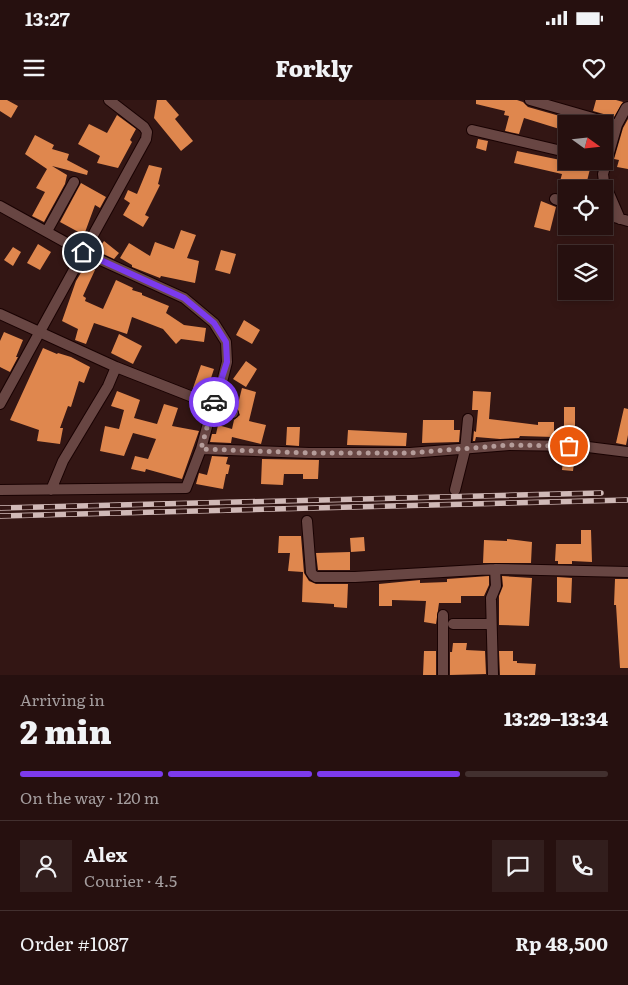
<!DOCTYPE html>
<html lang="en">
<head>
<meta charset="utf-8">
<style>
	body { margin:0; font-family:Literata,serif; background:#321e1d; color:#f1f3f6; height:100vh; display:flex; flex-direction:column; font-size:19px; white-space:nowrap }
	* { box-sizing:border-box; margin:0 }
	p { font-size:16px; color:#a49d9e }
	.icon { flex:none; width:28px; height:28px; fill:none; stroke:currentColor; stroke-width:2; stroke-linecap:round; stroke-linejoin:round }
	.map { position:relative; height:575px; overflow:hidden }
	.drawer { display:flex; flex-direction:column; background:#26100f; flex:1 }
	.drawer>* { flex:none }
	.needle { width:32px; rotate:105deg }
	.fabs { position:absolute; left:558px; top:15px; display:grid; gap:10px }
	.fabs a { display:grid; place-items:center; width:55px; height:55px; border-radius:0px; background:#26100f; box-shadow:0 2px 8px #0003,0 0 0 1px #42302f; font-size:25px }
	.pin { position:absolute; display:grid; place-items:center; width:42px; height:42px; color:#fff; margin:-21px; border:2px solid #fff; border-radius:50%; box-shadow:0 1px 5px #0007 }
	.courier { position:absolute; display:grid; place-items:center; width:50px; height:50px; margin:-25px; border:4px solid #7c3aed; border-radius:50%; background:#fff; color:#222; box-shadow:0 1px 6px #0007 }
	.headline em { font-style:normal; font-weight:800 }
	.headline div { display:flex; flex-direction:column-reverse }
	.headline { display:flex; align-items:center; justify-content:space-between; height:85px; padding:0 20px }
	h1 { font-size:32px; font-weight:800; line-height:38px }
	.bar { display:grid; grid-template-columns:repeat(4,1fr); gap:8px 5px; align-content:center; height:60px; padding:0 20px }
	.bar i { height:6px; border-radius:4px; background:#42302f }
	.bar .current { background:#7c3aed }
	.bar p { grid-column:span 4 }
	.line { display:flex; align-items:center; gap:12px; padding:0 20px; border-top:1px solid #42302f }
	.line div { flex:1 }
	.round { display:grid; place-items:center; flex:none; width:52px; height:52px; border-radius:0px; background:#321e1d }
	.status { display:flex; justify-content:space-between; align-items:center; height:35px; padding:0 25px; background:#26100f; direction:ltr }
	.status svg { height:14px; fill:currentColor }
	header { display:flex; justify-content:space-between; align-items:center; height:65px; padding:0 20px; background:#26100f; font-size:22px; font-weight:800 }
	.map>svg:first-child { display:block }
	.building { fill:#df874e }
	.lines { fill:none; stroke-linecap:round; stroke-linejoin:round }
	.street-casing { stroke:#190202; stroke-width:12 }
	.street { stroke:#684643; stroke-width:10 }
	.rail-casing { stroke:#d0b9b7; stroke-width:5.5 }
	.rail { stroke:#331614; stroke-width:4; stroke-dasharray:11; stroke-linecap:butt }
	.done { stroke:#b49c9a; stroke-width:5; stroke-dasharray:0 9 }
	.route { stroke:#7c3aed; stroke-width:6 }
</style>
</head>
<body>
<div class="status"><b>13:27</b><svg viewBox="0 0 49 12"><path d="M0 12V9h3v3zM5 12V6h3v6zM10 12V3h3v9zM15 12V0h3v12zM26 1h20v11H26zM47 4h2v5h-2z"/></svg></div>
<header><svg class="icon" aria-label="menu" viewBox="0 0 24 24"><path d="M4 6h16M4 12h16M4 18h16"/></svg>Forkly<svg class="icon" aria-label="heart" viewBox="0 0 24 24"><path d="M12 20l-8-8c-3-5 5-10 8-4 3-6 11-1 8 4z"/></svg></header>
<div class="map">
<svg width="628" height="575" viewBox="0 0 628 575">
	<rect width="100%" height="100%" fill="#331614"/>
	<path class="building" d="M0,0h7l11,6 -7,12 -11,-7z
		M157,0h9l13,15 -4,4 18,22 -12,10 -27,-33z
		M476,0h41l6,2 5,5 60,17h-22v7l-42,-13 -5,16 -14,-3 4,-15 -5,-1 1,-4 -29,-7z
		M596,0h20l7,2 -9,15 -21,-6z
		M117,15l19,14 -6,11 2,2 -14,26 -21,-5 3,-7 -22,-12 11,-20 18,9z
		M628,19v50l-11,-2 2,-7 -5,-1 9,-31z
		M35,35l19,10 -2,4 17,5 -2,6 21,11 -1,4 -35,-9 15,9 -2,9 -21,38 -12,-6 13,-24 -9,-4 11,-19 -22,-15z
		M478,39l10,2 -2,10 -10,-3z
		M517,51l53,11 20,7 -5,20h-27l4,-15 -48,-11z
		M149,65l13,3 -4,16 2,1 -15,30 4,2 -6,10 -20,-12 7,-12 -6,-4 4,-9 9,4z
		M81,83l25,14 -6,11 -5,-3 -11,30 -24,-13z
		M541,101l15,6 -6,24 -16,-4z
		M181,130l15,5 -9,23 12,3 -4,22 -34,-7 -1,2 -28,-11v-2l-12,-7 9,-15 21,13 5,-14 19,7z
		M104,141l15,12 -5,6 -17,-8z
		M38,144l13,8 -11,18 -13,-7z
		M13,147l8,5 -8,14 -9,-6z
		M221,150l15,4 -6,20 -15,-4z
		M85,166l10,4 -12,26 3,2 -1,3 18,8 13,-29 17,8 -1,2 10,3v2l27,11 -3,7 18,12 22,3 -2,14 -23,-3 -5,5 -13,-15 -31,-12 -5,17 -33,-11 -8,21 -11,-4 3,-11 -16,-8 14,-40z
		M244,220l16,10 -8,14 -16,-9z
		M4,232l19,8 -7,17h2l-8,15 -10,-5v-26z
		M119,234l23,12 -9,18 -22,-11z
		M43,248l14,6 1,-1 13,4 19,10 -6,16 -5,-2 -8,26 -3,-1 -8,22h3l-3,16 -23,-3 2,-11 -29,-10z
		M246,261l11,8 -11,18 -13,-8z
		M201,265l13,4 -8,24 -13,-5z
		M242,288l14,4 -7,29 17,4 -5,19 -29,-7 -1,6 -21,-1 2,-8h4l2,-9 14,4 2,-9 6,-5 -3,-7z
		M117,291l23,9 -6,18 23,6 7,-20 14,4 -6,18 27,5 -17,48 -36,-10 -1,3 -14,-3 4,-13 13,3 8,-20 -23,-6 -9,23 -24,-5 5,-25 14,3 5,-19 -13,-4z
		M473,291l18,1 -2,27 49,6v-3h16v15l-34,-1 -1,2 -19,1 -24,-2 -1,4h-2l1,-10 2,1 2,-22h-6z
		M564,307h11v23h-11z
		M624,308l4,1v26l-2,10 -10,-2z
		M423,320h31v10h6l-1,12 -37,1z
		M287,327h13l-1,19 -13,-1z
		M348,330l59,3 -1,13 -59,-1z
		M564,353l11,1 -2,17 -11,-1z
		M212,356l16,1 -2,7 4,1 -2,9h-2l-3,15 -27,-5 3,-11 8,2z
		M262,359l57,1 -1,19h-15v-5h-19l-1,11 -22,-1z
		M581,430h10l1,32 -20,-1v3h-14v-3h-3l1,-17h25z
		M279,436h22l3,37 5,8 7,3h32l-1,24 -13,-1v-3l-32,-2 1,-30 -15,-1 2,-18h-12z
		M364,437l1,14 -14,1 -1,-14z
		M507,439l25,3 -1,21h-48l1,-23 23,1z
		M350,452v18h-32l-2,-17z
		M489,476v9l-5,11h-23v7h-22l-3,21 -12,-2 2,-21 -34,-1v6h-13v-22l41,-4v3l27,-1v-3z
		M502,476l30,2 -3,48 -30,-1v-29l4,-10z
		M557,477l15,1 -1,25 -14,-1z
		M615,479h13v89h-8l-4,-63h-2z
		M453,543h14l-1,7 19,1 1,23 -36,1v-23h2z
		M424,551h12v24h-13z
		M499,551h14v10h4v2l19,1 -1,11h-35z"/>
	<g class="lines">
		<defs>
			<path id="street" d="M530,0l87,25
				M472,30l94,22
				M555,99l11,4
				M0,106l83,46 101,46 30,25 12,19 1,20 -4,16 -10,27 20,8
				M604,114l24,7
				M620,119l-16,-37 -1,-8 14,-49 9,-17 2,-1
				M47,131l27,-49
				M0,214l116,53 97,38 -12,44 108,4h101l99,-8 71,1 48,6
				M0,304l146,-265 1,-7 -3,-5 -35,-27
				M0,390l186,-2 15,-39
				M51,390l12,-29 45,-75 8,-19
				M455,390l10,-40 3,-31
				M307,421l4,51 2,3 3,2h39l140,-8 133,3
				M443,515v60
				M453,524h38
				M493,575l-2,-77 5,-12 -1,-17"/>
		</defs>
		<use href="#street" class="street-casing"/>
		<use href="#street" class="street"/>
		<defs>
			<path id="rail" d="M0,408l601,-15
				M0,416l628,-16"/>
		</defs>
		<use href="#rail" class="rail-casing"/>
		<use href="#rail" class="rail"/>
	</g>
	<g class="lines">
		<path class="done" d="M214,302l-13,47 108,4h101l99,-8 60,1"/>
		<path class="route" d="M83,152l101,46 30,25 12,19 1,20 -13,40"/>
	</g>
</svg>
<div class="fabs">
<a><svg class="needle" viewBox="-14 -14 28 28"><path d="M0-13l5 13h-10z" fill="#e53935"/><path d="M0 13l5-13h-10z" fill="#a49d9e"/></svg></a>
<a><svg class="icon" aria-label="locate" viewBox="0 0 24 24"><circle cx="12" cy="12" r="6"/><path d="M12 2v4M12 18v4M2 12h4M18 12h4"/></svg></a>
<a><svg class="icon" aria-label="layers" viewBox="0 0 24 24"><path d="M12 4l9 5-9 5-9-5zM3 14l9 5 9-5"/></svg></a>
</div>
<div class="pin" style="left:569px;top:346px;background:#ea580c"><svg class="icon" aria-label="bag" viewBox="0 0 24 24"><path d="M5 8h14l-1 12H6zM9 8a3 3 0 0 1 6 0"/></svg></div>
<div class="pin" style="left:83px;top:152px;background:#1f2937"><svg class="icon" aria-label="home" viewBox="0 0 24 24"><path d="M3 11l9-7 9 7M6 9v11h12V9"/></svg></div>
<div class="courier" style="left:214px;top:302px"><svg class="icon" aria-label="car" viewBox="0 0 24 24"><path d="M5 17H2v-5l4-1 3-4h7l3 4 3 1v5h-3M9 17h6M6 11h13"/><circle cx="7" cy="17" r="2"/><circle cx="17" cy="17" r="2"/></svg></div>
</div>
<section class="drawer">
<div class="headline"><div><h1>2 min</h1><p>Arriving in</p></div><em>13:29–13:34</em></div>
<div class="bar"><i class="current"></i><i class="current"></i><i class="current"></i><i></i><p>On the way · 120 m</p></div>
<div class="line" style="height:90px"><a class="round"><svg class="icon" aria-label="person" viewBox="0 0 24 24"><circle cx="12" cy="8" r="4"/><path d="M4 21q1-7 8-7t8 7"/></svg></a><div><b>Alex</b><p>Courier · 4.5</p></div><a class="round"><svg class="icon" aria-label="chat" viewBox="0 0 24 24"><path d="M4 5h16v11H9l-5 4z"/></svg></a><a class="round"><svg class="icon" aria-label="phone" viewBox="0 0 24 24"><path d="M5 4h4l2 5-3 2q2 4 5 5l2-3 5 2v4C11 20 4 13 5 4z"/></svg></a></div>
<div class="line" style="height:65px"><div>Order #1087</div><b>Rp 48,500</b></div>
</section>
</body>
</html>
